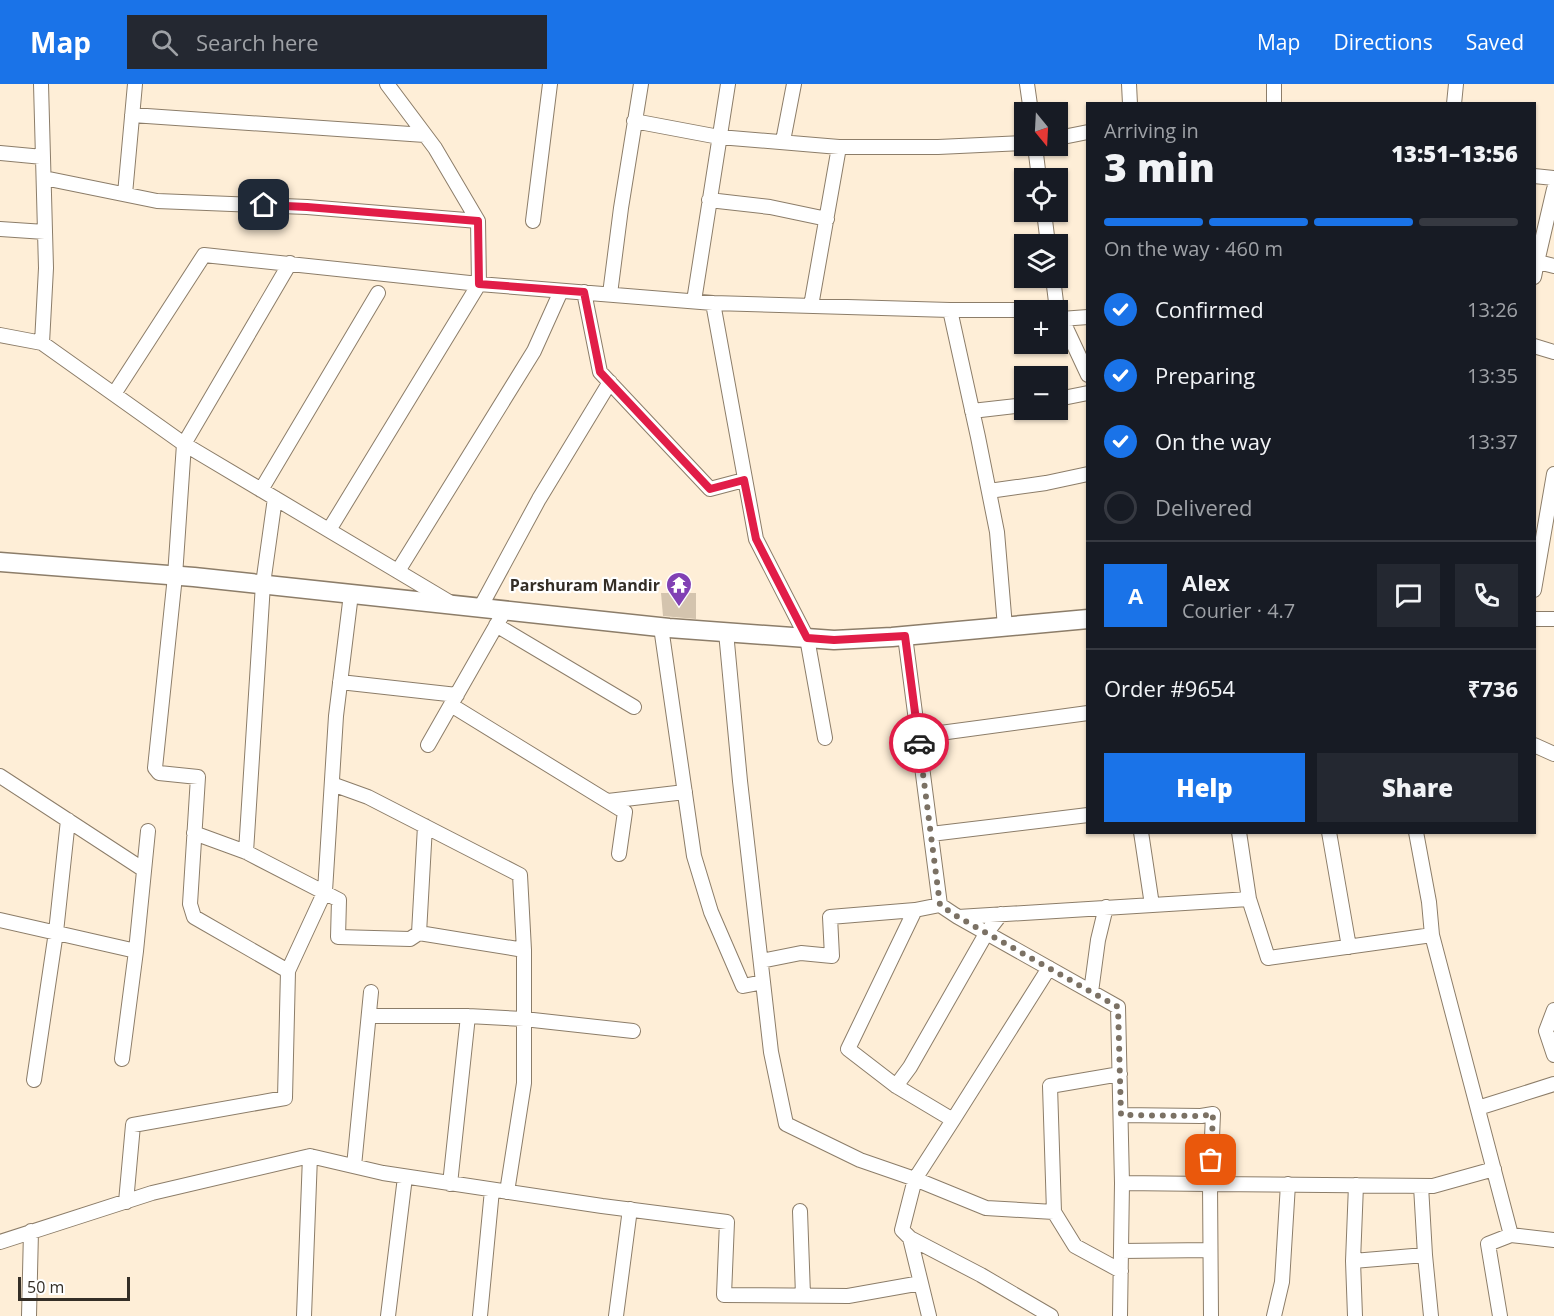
<!DOCTYPE html>
<html lang="en">
<head>
<meta charset="utf-8">
<style>
	body { margin:0; font-family:"Open Sans",sans-serif; background:#242831; color:#f1f3f6; height:100vh; display:flex; flex-direction:column; font-size:22px; white-space:nowrap }
	* { box-sizing:border-box; margin:0 }
	p { font-size:20px; color:#9ea1a6 }
	.icon { flex:none; width:33px; height:33px; fill:none; stroke:currentColor; stroke-width:2; stroke-linecap:round; stroke-linejoin:round }
	.map { position:relative; flex:1; overflow:hidden }
	.side { position:absolute; left:1086px; top:18px; width:450px; height:732px; display:flex; flex-direction:column; background:#171b24; border-radius:0px; box-shadow:0 2px 4px #0004 }
	.side>* { flex:none }
	.needle { width:39px; rotate:162deg }
	.controls { position:absolute; left:1014px; top:18px; display:grid; gap:12px }
	.controls a { display:grid; place-items:center; width:54px; height:54px; border-radius:0px; background:#171b24; box-shadow:0 2px 4px #0004; font-size:30px }
	.scale { position:absolute; left:18px; bottom:15px; width:112px; box-sizing:border-box; padding-left:6px; border:3px solid #342e26; border-top:0; font-size:16px; line-height:21px; white-space:nowrap; color:#342e26; -webkit-text-stroke:4px #fff; paint-order:stroke }
	.pin { position:absolute; display:grid; place-items:center; width:51px; height:51px; color:#fff; margin:-26px; border-radius:12px; box-shadow:0 3px 9px #0006 }
	.courier { position:absolute; display:grid; place-items:center; width:60px; height:60px; margin:-30px; border:4px solid #e11d48; border-radius:50%; background:#fff; color:#222; box-shadow:0 2px 8px #0007 }
	.head em { font-style:normal; font-weight:800 }
	.head div { display:flex; flex-direction:column-reverse }
	.head { display:flex; align-items:center; justify-content:space-between; height:102px; padding:0 18px }
	h1 { font-size:39px; font-weight:800; line-height:45px }
	.bar { display:grid; grid-template-columns:repeat(4,1fr); gap:9px 6px; align-content:center; height:72px; padding:0 18px }
	.bar i { height:8px; border-radius:4px; background:#363941 }
	.bar .active { background:#1a73e8 }
	.bar p { grid-column:span 4 }
	.line { display:flex; align-items:center; gap:15px; padding:0 18px; border-top:2px solid #363941 }
	.line div { flex:1 }
	.round { display:grid; place-items:center; flex:none; width:63px; height:63px; border-radius:0px; background:#242831 }
	ol { padding:0 18px; list-style:none }
	li { display:flex; align-items:center; gap:18px; height:66px }
	li p { margin-inline-start:auto }
	li .icon { padding:6px; border-radius:50%; background:#1a73e8; color:#fff; stroke-width:4 }
	li:last-child { color:#9ea1a6 }
	li i { width:33px; height:33px; border:3px solid #363941; border-radius:50% }
	.button { display:flex; gap:12px; margin-top:auto; padding:12px 18px }
	.button a { flex:1; height:69px; border-radius:0px; background:#1a73e8; color:#fff; font-size:24px; font-weight:800; line-height:69px; text-align:center }
	.button a+a { background:#242831; color:#f1f3f6 }
	header { display:flex; align-items:center; gap:36px; box-sizing:border-box; height:84px; padding:0 30px; background:#1a73e8; color:#fff }
	header strong { font-size:28px }
	nav { display:flex; gap:33px; margin-inline-start:auto; font-size:21px }
	.search { width:420px; height:54px; background:#242831; display:flex; align-items:center; gap:15px; box-sizing:border-box; padding:0 21px; border-radius:0px; color:#9ea1a6; font-size:22px }
	.map>svg:first-child { display:block }
	.building { fill:#d4c4ae }
	.lines { fill:none; stroke-linecap:round; stroke-linejoin:round }
	.minor-casing { stroke:#8c7d69; stroke-width:16 }
	.tertiary-casing { stroke:#8c7d69; stroke-width:21 }
	.minor { stroke:#fff; stroke-width:14 }
	.tertiary { stroke:#fff; stroke-width:18 }
	.done { stroke:#7b7164; stroke-width:6; stroke-dasharray:0 10.8 }
	.route { stroke:#e11d48; stroke-width:8 }
	.labels { text-anchor:middle; dominant-baseline:central; stroke-width:4.5; stroke-linejoin:round; paint-order:stroke }
	.poi-label { font-size:16px; font-weight:bold; fill:#342e26; stroke:#fff; text-anchor:end }
</style>
</head>
<body>
<header>
<strong>Map</strong>
<div class="search"><svg class="icon" aria-label="search" viewBox="0 0 24 24"><circle cx="10" cy="10" r="6"/><path d="M15 15l6 6"/></svg>Search here</div>
<nav><a>Map</a><a>Directions</a><a>Saved</a></nav>
</header>
<div class="map">
<svg width="1554" height="1232" viewBox="0 0 1554 1232">
	<rect width="100%" height="100%" fill="#feeed7"/>
	<path class="building" d="M661,509h35v26l-33,-3z"/>
	<g class="lines">
		<defs>
			<path id="minor" d="M41,0l5,184 -4,75 142,101 -9,132 -20,192 4,5 39,4 -8,127 4,13 94,54
				M387,0l48,64 43,73 1,63 234,19 43,236 51,99 18,100
				M1027,0l4,28
				M1129,0l1,20
				M1274,0v20
				M1454,20l2,-20
				M132,31l293,20
				M634,37l85,16 120,10h99l86,-4
				M1058,54l30,-6
				M783,57l11,-57
				M1035,62l4,32
				M0,69l43,4
				M1534,92l20,2
				M44,94l113,23 150,6 171,14
				M125,110l10,-110
				M709,116l61,7 57,12
				M1044,128l4,32
				M533,137l17,-137
				M0,145l45,3
				M1534,177l20,5
				M290,179l-106,181 267,159
				M1534,193l3,-15 17,-73
				M1053,194l4,32
				M584,208l16,80 110,117 34,-9
				M610,210l11,-86 20,-124
				M694,217l34,-217
				M713,219l237,7 28,127 19,95 8,95
				M811,222l28,-159
				M950,226h107
				M1058,227l30,64
				M1061,235l27,-2
				M0,251l42,8
				M1534,262l20,6
				M114,310l90,-139 275,29 -150,246
				M1058,315l30,-6
				M972,327l52,-6
				M261,406l117,-197
				M989,407l57,-8 42,-9
				M398,487l136,-220 27,-60
				M1534,506l20,-116
				M480,524l59,-109 71,-117
				M1534,535h20
				M496,541l138,82
				M661,543l33,229 17,56 32,74 20,-4
				M726,548l14,149 31,271 15,72 74,36 55,19 71,29 68,4 21,34 46,25
				M905,552l35,269 18,12 291,-18
				M340,598l117,13
				M451,621l174,107 -6,42
				M918,652l170,-23
				M428,661l73,-128
				M1534,661l20,9
				M0,692l144,94
				M332,700l36,13 152,78 4,75v133l-17,109
				M608,717l77,-9
				M425,742l-6,107 105,17
				M1141,748l11,73
				M1239,748l10,67 19,59 164,-23
				M1329,748l20,115
				M1416,748l13,70 3,33 79,300 43,5
				M194,749l52,19 93,48 -1,37 72,2 9,-6
				M931,750l157,-19
				M246,768l17,-268 12,-86
				M958,833l160,90 4,176 -2,133
				M0,836l136,31 -14,108
				M136,867l12,-120
				M761,877l40,-8 31,3 -2,-39 85,-7
				M1091,908l7,-52 8,-33
				M1554,926l-8,21 8,24
				M369,932h99l56,3 109,12
				M34,996l22,-148 12,-112
				M896,1002l14,-19 77,-135 14,-18
				M1478,1024l76,-24
				M1121,1031l80,1 12,-2 -3,70 223,2 61,-17
				M953,1036l96,-152
				M354,1082l17,-174
				M1122,1099l88,1 1,132
				M450,1100l18,-168
				M1421,1102l4,69 6,61
				M126,1118l7,-77 152,-27 3,-127 37,-80 11,-175 15,-122
				M800,1127l3,84
				M1054,1128l-4,-126 70,-12
				M910,1154l71,37 70,41
				M0,1158l152,-49 158,-37 73,17 219,33 125,16 -3,73 124,1 73,-13
				M1121,1167l89,-1
				M1353,1177l72,-6
				M29,1232l2,-85
				M304,1232l6,-160
				M388,1232l17,-139
				M480,1232l12,-126
				M616,1232l14,-107
				M929,1232l-19,-78 -8,-8 13,-51 38,-59 -57,-34 -48,-37 67,-139 25,-5
				M1274,1232l8,-34 6,-98
				M1355,1232l-2,-55 3,-76
				M1500,1232l-12,-72 23,-9"/>
			<path id="tertiary" d="M0,478l194,15 475,51 165,12 58,-3 196,-18"/>
		</defs>
		<use href="#minor" class="minor-casing"/>
		<use href="#tertiary" class="tertiary-casing"/>
		<use href="#minor" class="minor"/>
		<use href="#tertiary" class="tertiary"/>
	</g>
	<g class="lines">
		<path class="done" d="M919,659l21,162 18,12 160,90 3,108 80,1 12,-2 -2,46"/>
		<path class="route" d="M264,121l43,2 171,14 1,63 105,8 16,80 110,117 34,-9 12,59 51,99 27,2 71,-4 14,107"/>
	</g>
	<defs>
		<symbol id="temple-pin" viewBox="-11 -11 22 30"><path d="M0 17L-7.5 6A9.5 9.5 0 1 1 7.5 6Z" fill="#8140b4" stroke="#fff"/><path d="M0-6L5-2H3V0L6.5 2.5H4V6H1.5V3h-3V6H-4V2.5H-6.5L-3 0V-2H-5Z" fill="#fff"/></symbol>
	</defs>
	<g fill-rule="evenodd">
		<use href="#temple-pin" x="664" y="486" width="30" height="40"/>
	</g>
	<g class="labels">
		<g class="poi-label">
			<text x="660" y="501">Parshuram Mandir</text>
		</g>
	</g>
</svg>
<div class="controls">
<a><svg class="needle" viewBox="-14 -14 28 28"><path d="M0-13l5 13h-10z" fill="#e53935"/><path d="M0 13l5-13h-10z" fill="#9ea1a6"/></svg></a>
<a><svg class="icon" aria-label="locate" viewBox="0 0 24 24"><circle cx="12" cy="12" r="6"/><path d="M12 2v4M12 18v4M2 12h4M18 12h4"/></svg></a>
<a><svg class="icon" aria-label="layers" viewBox="0 0 24 24"><path d="M12 4l9 5-9 5-9-5zM3 14l9 5 9-5"/></svg></a>
<a>+</a>
<a>−</a>
</div>
<div class="scale">50 m</div>
<div class="pin" style="left:1211px;top:1076px;background:#ea580c"><svg class="icon" aria-label="bag" viewBox="0 0 24 24"><path d="M5 8h14l-1 12H6zM9 8a3 3 0 0 1 6 0"/></svg></div>
<div class="pin" style="left:264px;top:121px;background:#1f2937"><svg class="icon" aria-label="home" viewBox="0 0 24 24"><path d="M3 11l9-7 9 7M6 9v11h12V9"/></svg></div>
<div class="courier" style="left:919px;top:659px"><svg class="icon" aria-label="car" viewBox="0 0 24 24"><path d="M5 17H2v-5l4-1 3-4h7l3 4 3 1v5h-3M9 17h6M6 11h13"/><circle cx="7" cy="17" r="2"/><circle cx="17" cy="17" r="2"/></svg></div>
<section class="side">
<div class="head"><div><h1>3 min</h1><p>Arriving in</p></div><em>13:51–13:56</em></div>
<div class="bar"><i class="active"></i><i class="active"></i><i class="active"></i><i></i><p>On the way · 460 m</p></div>
<ol>
<li><svg class="icon" aria-label="check" viewBox="0 0 24 24"><path d="M5 12l5 5 9-10"/></svg>Confirmed<p>13:26</p></li>
<li><svg class="icon" aria-label="check" viewBox="0 0 24 24"><path d="M5 12l5 5 9-10"/></svg>Preparing<p>13:35</p></li>
<li><svg class="icon" aria-label="check" viewBox="0 0 24 24"><path d="M5 12l5 5 9-10"/></svg>On the way<p>13:37</p></li>
<li><i></i>Delivered</li>
</ol>
<div class="line" style="height:108px"><b class="round" style="background:#1a73e8;color:#fff">A</b><div><b>Alex</b><p>Courier · 4.7</p></div><a class="round"><svg class="icon" aria-label="chat" viewBox="0 0 24 24"><path d="M4 5h16v11H9l-5 4z"/></svg></a><a class="round"><svg class="icon" aria-label="phone" viewBox="0 0 24 24"><path d="M5 4h4l2 5-3 2q2 4 5 5l2-3 5 2v4C11 20 4 13 5 4z"/></svg></a></div>
<div class="line" style="height:78px"><div>Order #9654</div><b>₹736</b></div>
<div class="button"><a>Help</a><a>Share</a></div>
</section>
</div>
</body>
</html>
